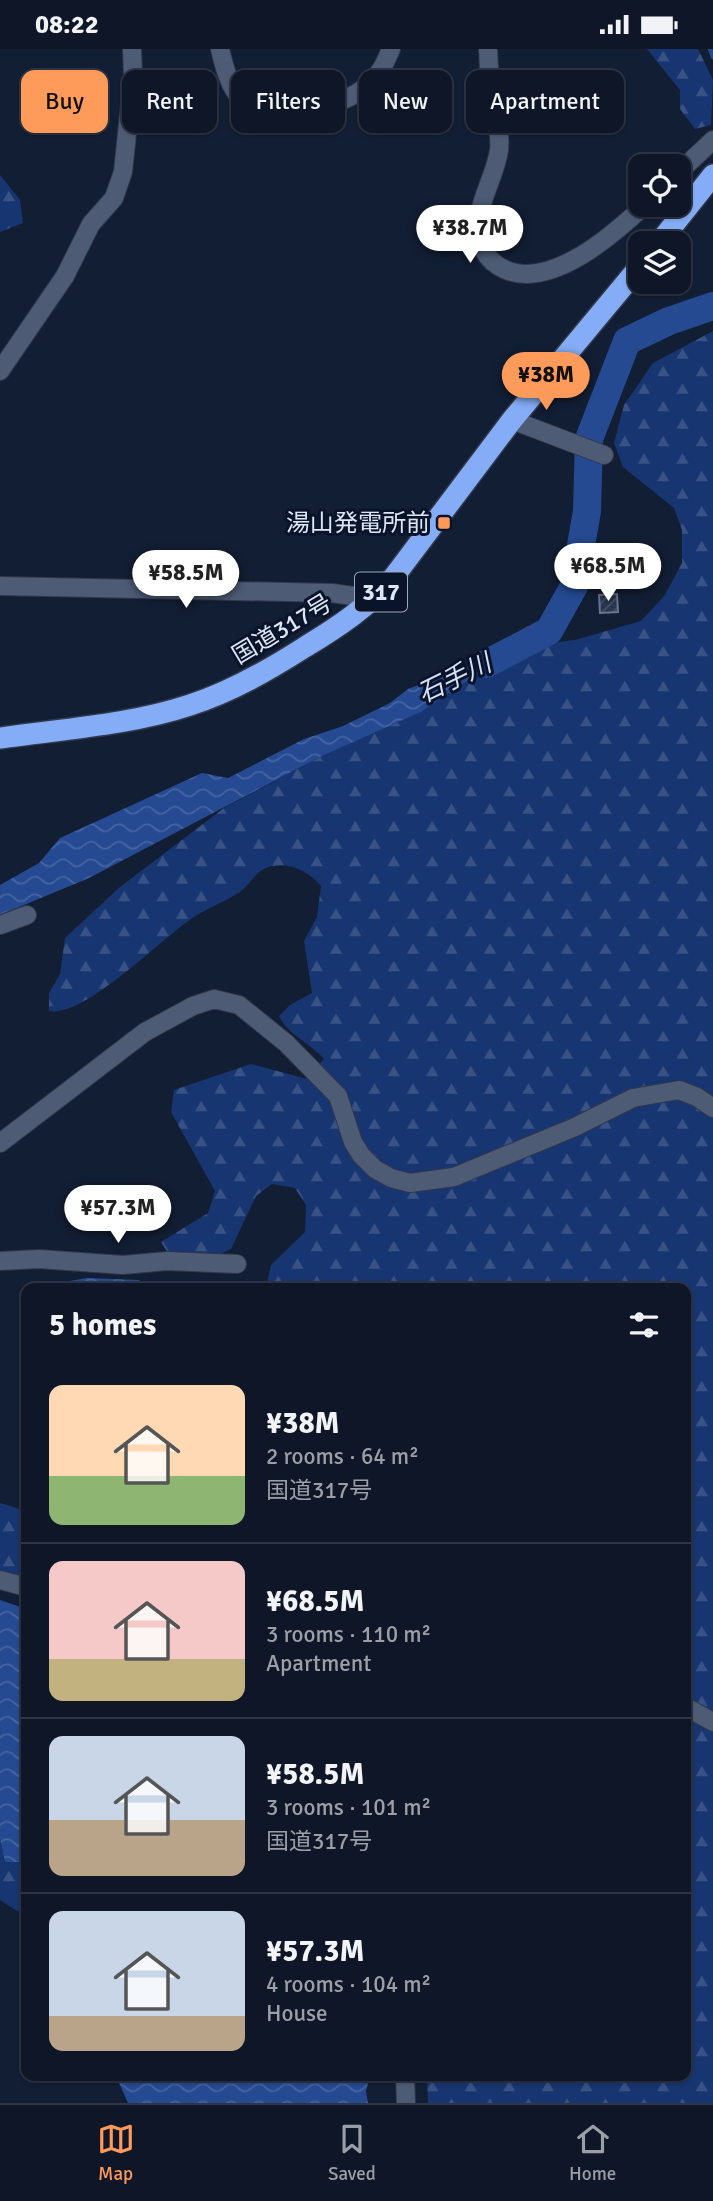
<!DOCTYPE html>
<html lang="en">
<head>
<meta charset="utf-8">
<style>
  :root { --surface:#0e1627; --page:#1c2333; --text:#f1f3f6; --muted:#9b9fa7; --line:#2e3544; --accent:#ff9b5a }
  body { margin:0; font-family:Signika,"Noto Sans JP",sans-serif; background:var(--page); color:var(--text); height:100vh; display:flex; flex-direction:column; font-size:26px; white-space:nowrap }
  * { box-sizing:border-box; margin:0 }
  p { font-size:23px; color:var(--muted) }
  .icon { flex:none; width:38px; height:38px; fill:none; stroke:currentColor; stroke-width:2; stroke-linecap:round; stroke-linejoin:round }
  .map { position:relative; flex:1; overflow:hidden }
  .details { position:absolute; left:21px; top:1234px; width:670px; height:798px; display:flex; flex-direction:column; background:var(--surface); border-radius:14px; box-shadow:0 2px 5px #0004,0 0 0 2px var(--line) }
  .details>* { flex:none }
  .hud { position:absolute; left:21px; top:21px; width:672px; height:63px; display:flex; gap:14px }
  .fabs { position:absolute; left:628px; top:105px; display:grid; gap:14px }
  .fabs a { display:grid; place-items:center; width:63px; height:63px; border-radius:14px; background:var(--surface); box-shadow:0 2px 5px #0004,0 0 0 2px var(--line); font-size:35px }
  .price { position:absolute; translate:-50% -60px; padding:0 16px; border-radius:24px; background:#fff; color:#222; font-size:23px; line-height:46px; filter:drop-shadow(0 2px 4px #0008) }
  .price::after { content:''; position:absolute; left:50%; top:42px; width:21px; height:16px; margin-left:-10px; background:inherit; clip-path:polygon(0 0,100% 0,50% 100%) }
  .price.selected { background:var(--accent); color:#111 }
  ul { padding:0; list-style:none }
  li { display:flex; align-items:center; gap:21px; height:175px; padding:0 28px }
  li+li { border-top:2px solid var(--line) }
  li span { display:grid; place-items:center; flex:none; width:196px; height:140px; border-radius:14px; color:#555 }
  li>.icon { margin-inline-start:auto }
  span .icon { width:84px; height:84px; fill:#fffc; stroke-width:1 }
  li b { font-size:30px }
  h2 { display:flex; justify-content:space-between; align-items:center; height:84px; padding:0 28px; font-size:30px }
  .chip { padding:0 24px; border-radius:14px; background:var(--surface); box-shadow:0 2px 5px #0004,0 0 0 2px var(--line); font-size:24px; line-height:63px }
  .chip.selected { background:var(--accent); color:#111 }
  .status { display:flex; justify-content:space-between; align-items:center; height:49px; padding:0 35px; background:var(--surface); direction:ltr }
  .status svg { height:19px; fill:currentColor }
  .dock { display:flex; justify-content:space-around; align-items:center; height:98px; border-top:2px solid var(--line); background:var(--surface); font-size:19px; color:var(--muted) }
  .dock a { display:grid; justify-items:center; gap:4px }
  .dock .selected { color:var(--accent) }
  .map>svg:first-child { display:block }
  .forest { fill:url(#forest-firs) }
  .water { fill:url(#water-waves) }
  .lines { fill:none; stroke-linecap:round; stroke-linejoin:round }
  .stream { stroke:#254a92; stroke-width:4.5 }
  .river { stroke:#254a92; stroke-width:28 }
  .building { fill:url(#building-hatch); stroke:#677691; stroke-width:2 }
  .minor-casing { stroke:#32384b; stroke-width:20 }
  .highway-casing { stroke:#32384b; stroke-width:24 }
  .minor { stroke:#4d5b75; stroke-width:18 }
  .highway { stroke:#85adf7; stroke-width:21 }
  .poi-dot { fill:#ff9b5a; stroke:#09142a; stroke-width:2.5 }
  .labels { text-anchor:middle; stroke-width:6; stroke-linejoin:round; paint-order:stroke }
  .shield { fill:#09142a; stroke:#9ea7b9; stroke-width:2 }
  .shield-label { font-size:23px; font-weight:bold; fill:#dee6f6 }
  .poi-label { font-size:24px; fill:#dee6f6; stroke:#09142a; text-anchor:end }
  .street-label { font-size:24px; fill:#dee6f6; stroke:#09142a }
  .water-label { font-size:26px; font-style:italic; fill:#d5e1f6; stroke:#09142a }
</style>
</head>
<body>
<div class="status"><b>08:22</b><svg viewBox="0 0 49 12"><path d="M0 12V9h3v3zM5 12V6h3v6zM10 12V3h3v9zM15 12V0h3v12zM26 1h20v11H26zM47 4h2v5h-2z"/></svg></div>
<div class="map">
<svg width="713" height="2054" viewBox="0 0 713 2054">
  <defs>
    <pattern id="forest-firs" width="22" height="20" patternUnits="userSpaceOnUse" patternTransform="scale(1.75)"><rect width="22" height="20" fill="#173570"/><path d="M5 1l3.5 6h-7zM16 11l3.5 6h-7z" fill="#385285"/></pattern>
    <pattern id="water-waves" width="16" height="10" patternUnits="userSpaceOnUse" patternTransform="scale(1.75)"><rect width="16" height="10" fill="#254a92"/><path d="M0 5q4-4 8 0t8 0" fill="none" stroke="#4464a2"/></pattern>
    <pattern id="building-hatch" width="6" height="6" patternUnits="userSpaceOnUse" patternTransform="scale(1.75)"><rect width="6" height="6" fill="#2a374f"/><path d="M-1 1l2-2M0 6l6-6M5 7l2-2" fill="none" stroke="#485469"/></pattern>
  </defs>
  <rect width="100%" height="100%" fill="#121e34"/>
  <g class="forest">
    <path d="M647 0H698L713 31 711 76 695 80 680 60V41Z"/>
    <path d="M0 126 20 151 23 174 0 183Z"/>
    <path d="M713 282V2054H428L427 2027 686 2026V1239H266L271 1216 305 1183 306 1156 295 1139 272 1135 256 1147 231 1200 218 1206 168 1204 161 1193 208 1164 215 1142 171 1063 174 1041 251 1015 307 1030 324 1010C310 994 287 985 279 967L290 956 312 944 304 892 317 868 321 837C308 821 284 810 264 820 255 824 249 836 241 842 227 852 209 858 194 868 161 889 85 969 49 962V944L60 925 65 889 120 838 224 759 322 707 421 663 518 598 575 591 641 572 665 546 682 514V481L674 459 623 418 614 394 624 356 653 314Z"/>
    <path d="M0 1454 26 1462V1530L0 1522Z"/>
    <path d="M0 1790 5 1813H21L26 1818V1860L17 1862 0 1851Z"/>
  </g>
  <g class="water">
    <path d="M518 598 421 663 322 707 89 829 0 866V836L39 814 60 789 202 724 228 729 304 690 343 677 390 654 408 640Z"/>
    <path d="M87 1229 139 1231 146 1239H29Z"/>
    <path d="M0 1551 26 1560V1818L21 1813H5L0 1790Z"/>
    <path d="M116 2027H370L366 2042 368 2054H128Z"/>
  </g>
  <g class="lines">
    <path class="stream" d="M710 0 713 8"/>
    <path class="river" d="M486 615 549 582 574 537 587 462 589 390 627 292 669 272 713 257"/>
  </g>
  <path class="building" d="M617 545 618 563 600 564 599 546Z"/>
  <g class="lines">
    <defs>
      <g id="minor">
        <path d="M220 0C224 17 229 37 241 50 268 79 342 59 368 36 380 26 385 14 391 0"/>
        <path d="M488 0C489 16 489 33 492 48 495 66 501 83 499 101 495 131 473 157 480 190 483 205 492 215 506 221 552 240 614 185 645 156"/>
        <path d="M679 123 713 91"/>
        <path d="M0 322 65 227 91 175 114 149 123 123 133 27 132 0"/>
        <path d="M512 371 604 406"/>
        <path d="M0 537 332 544 374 550"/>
        <path d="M0 876 27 866"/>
        <path d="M0 1094 145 983 193 957 214 950 239 956 286 994 338 1047 353 1093 361 1106 375 1120 391 1129 410 1134 454 1128 575 1078 633 1049 679 1041 697 1048 713 1059"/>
        <path d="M0 1212 39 1210 123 1216 167 1212 237 1215"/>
        <path d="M0 1531 26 1538"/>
        <path d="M686 1658 713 1673"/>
        <path d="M405 2026 406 2054"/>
      </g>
      <g id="highway">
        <path d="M659 194 713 126"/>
        <path d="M0 689C63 680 130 676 190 656 231 643 269 621 305 598 338 578 367 559 393 529L512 371 640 217"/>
      </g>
    </defs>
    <use href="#minor" class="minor-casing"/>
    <use href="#highway" class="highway-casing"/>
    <use href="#minor" class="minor"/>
    <use href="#highway" class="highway"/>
  </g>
  <rect class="poi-dot" x="437" y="467" width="14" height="14" rx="3.5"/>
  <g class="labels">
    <rect class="shield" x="355" y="523.5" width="52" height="39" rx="5"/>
    <g class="shield-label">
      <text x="381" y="551">317</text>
    </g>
    <g class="poi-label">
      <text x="430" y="482">湯山発電所前</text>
    </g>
    <g class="street-label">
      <text transform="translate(282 580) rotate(-31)" y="8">国道317号</text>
    </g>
    <g class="water-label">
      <text transform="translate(454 629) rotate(-26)" y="9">石手川</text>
    </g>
  </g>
</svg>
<div class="fabs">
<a><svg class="icon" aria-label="locate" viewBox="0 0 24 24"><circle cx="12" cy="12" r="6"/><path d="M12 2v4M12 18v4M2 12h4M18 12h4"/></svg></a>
<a><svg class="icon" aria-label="layers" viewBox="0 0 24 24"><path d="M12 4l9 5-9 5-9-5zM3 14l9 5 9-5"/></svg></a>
</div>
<b class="price" style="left:470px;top:216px">¥38.7M</b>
<b class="price selected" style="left:546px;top:363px">¥38M</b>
<b class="price" style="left:608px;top:554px">¥68.5M</b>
<b class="price" style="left:186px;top:561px">¥58.5M</b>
<b class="price" style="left:118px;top:1196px">¥57.3M</b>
<div class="hud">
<a class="chip selected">Buy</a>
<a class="chip">Rent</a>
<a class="chip">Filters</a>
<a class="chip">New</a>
<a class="chip">Apartment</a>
</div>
<section class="details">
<h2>5 homes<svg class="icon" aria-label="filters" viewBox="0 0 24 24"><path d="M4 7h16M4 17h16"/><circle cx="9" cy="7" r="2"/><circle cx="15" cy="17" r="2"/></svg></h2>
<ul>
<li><span style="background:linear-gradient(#ffd9b3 65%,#8fb573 0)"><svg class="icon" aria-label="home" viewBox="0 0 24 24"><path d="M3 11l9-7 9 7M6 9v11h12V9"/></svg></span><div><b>¥38M</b><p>2 rooms · 64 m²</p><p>国道317号</p></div></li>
<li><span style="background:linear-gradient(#f6c9c9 70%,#c2b280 0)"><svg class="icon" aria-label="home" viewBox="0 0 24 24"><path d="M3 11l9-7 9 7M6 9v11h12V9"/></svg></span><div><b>¥68.5M</b><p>3 rooms · 110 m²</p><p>Apartment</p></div></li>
<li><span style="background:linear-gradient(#c9d6e8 60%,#b9a48a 0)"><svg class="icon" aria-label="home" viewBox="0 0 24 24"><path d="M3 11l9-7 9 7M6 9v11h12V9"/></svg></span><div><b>¥58.5M</b><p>3 rooms · 101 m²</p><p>国道317号</p></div></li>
<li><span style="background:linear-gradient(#c9d6e8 75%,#b9a48a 0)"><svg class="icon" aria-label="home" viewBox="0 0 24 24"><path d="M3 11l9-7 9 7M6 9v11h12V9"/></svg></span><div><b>¥57.3M</b><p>4 rooms · 104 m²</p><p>House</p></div></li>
</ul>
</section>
</div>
<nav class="dock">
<a class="selected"><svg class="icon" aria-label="map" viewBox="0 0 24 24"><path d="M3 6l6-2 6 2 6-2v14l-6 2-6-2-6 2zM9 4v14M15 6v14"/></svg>Map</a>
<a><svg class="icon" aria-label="saved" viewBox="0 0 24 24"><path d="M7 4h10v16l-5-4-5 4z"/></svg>Saved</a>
<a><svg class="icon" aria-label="home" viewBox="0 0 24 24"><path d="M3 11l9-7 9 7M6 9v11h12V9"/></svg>Home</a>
</nav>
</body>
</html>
